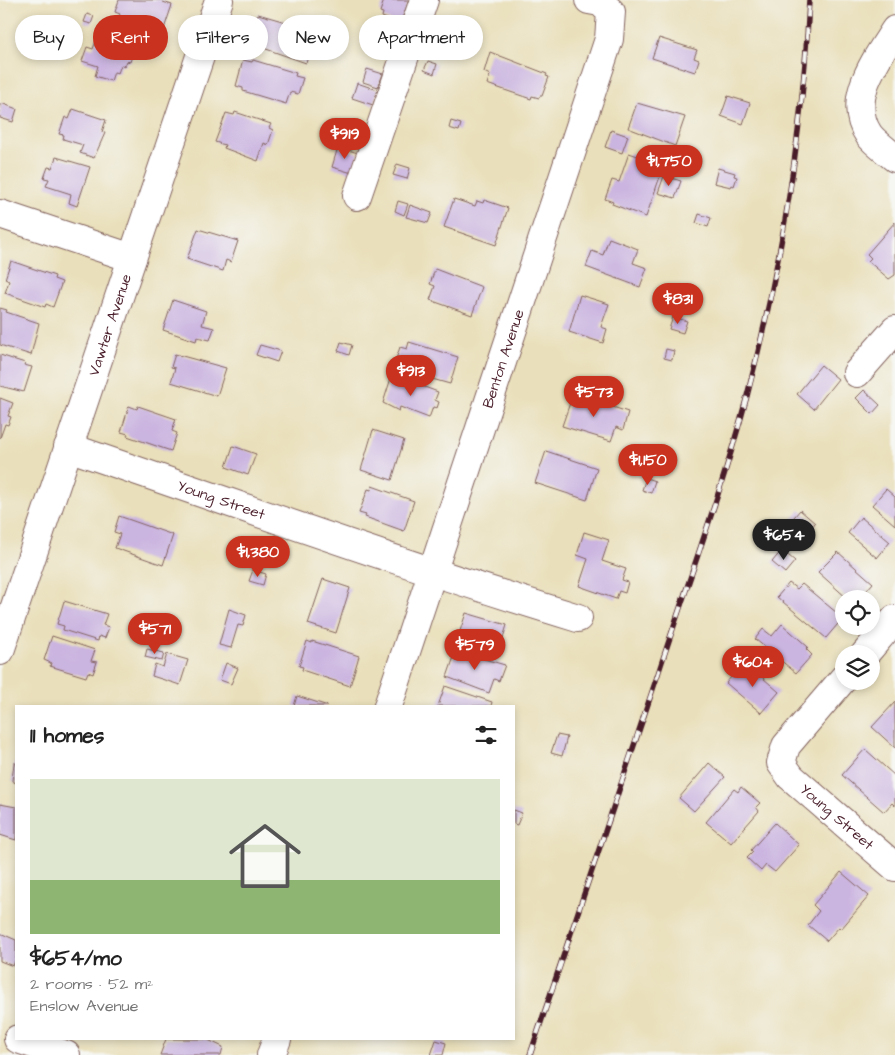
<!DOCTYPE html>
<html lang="en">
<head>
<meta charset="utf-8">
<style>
  :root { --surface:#fff; --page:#f6f6f6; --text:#222; --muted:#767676; --accent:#c8321e }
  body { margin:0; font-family:"Architects Daughter",sans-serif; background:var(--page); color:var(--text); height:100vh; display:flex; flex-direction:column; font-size:19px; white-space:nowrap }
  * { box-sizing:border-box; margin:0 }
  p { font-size:16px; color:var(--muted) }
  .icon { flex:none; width:28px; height:28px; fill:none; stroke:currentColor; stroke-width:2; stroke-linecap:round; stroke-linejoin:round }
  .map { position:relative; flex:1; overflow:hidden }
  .side { position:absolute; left:15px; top:705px; width:500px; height:335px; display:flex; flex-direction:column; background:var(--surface); border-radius:0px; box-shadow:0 2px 8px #0003 }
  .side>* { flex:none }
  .banner { position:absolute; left:15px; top:15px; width:500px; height:45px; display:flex; gap:10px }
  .tools { position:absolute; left:835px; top:590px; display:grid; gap:10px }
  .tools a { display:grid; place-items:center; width:45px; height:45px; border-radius:50%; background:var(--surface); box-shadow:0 2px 8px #0003; font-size:25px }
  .price { position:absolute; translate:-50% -42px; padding:0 11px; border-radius:18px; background:var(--accent); color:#fff; font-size:16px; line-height:32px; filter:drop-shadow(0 1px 2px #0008) }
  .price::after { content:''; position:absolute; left:50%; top:30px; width:15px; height:11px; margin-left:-8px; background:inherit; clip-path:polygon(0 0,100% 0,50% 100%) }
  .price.on { background:#222; color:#fff }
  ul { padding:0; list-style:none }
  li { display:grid; align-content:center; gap:10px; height:265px; padding:0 15px }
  li span { display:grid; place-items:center; height:155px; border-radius:0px; color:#555 }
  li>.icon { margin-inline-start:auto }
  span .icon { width:90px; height:90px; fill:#fffc; stroke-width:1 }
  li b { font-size:21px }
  h2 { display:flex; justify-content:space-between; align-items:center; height:60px; padding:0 15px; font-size:21px }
  .chip { padding:0 18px; border-radius:22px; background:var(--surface); box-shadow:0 2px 8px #0003; font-size:18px; line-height:45px }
  .chip.on { background:var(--accent); color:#fff }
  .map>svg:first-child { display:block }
  .building { fill:#cab4e0 }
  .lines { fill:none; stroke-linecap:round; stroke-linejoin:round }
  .minor-casing { stroke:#82625d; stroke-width:30 }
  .minor { stroke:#fff; stroke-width:28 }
  .rail-casing { stroke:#4a1f2b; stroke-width:5.5 }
  .rail { stroke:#f6f6f2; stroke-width:4; stroke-dasharray:11; stroke-linecap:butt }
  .labels { text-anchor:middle; stroke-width:4; stroke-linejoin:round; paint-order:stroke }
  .street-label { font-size:15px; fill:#4a1f2b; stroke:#f6f6f2 }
</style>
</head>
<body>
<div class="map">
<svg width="895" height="1055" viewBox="0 0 895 1055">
  <rect width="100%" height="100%" fill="#f6f6f2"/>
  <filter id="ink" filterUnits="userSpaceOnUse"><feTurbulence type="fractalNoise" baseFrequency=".02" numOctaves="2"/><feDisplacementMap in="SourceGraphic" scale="10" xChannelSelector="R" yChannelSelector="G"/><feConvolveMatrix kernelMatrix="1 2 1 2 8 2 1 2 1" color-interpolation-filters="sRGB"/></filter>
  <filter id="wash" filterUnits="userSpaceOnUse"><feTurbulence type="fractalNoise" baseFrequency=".0096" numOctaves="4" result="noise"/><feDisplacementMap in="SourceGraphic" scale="20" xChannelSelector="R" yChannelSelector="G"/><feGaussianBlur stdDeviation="1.12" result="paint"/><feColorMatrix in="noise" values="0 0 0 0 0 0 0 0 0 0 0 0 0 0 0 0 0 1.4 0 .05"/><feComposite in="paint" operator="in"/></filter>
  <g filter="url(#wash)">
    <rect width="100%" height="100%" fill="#e9dfba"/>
    <g id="blocks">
      <g class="building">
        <path d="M119 0H164L163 2 172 5 163 32 154 28 153 31 118 19 120 14 115 12Z"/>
        <path d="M384 0H409L400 24 382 17 383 13 380 12Z"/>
        <path d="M87 14 94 16 91 24 84 22Z"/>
        <path d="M258 14 317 31 306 63 249 43Z"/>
        <path d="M100 29 129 39 126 50 130 51 129 55 132 56 130 62 127 61 125 66 121 65 118 73 114 72 111 81 95 76 98 66 82 61 87 47 93 49Z"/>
        <path d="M432 29 453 37 446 56 424 48Z"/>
        <path d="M659 38 697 50 694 58 699 60 695 72 652 58Z"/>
        <path d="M490 52 547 74 546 76 549 77 542 96H540L539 98 532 96 531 99 487 84 490 75 484 72Z"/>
        <path d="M243 60 252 62 253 60 296 73 295 76 303 78 298 94 290 92 286 104 243 91V88L236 86Z"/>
        <path d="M428 61 437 64 434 74 424 70Z"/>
        <path d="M367 69 383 74 378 87 363 82Z"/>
        <path d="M357 83 378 90 373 105 352 98Z"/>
        <path d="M728 96 750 103 743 124 721 116Z"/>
        <path d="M1 103 17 109 13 122 0 118Z"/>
        <path d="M637 103 685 117 675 146 628 128Z"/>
        <path d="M73 109 106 120 102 132 105 133 94 158 80 153 83 145 63 139 64 135 59 134 65 117 69 119Z"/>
        <path d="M235 112 271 124 269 128 273 130 268 145 264 143 258 161 224 148 225 145 215 142 226 113 234 115Z"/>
        <path d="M451 121 461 124 459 131 449 128Z"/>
        <path d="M611 130 628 136 622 153 605 147Z"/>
        <path d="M338 147 358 153 352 173 332 167Z"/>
        <path d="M629 153 664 165 646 217 612 204 613 202 605 199 612 180 619 182Z"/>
        <path d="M56 157 90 167 77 206 69 203 71 194 46 186 49 179 44 178 48 167 52 168Z"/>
        <path d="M397 164 410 168 407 179 393 175Z"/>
        <path d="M718 168 735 173 734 176 737 177 734 186 732 185 731 187 714 183Z"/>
        <path d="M664 176 681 181 675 198 658 193Z"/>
        <path d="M454 199 475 206 477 201 483 203 484 200 508 208 496 245 444 227Z"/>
        <path d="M398 201 408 204 404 215 395 211Z"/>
        <path d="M410 205 432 213 428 223 406 217Z"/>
        <path d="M699 214 711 218 708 227 696 223Z"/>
        <path d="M895 222V275L889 279 868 261 871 258 867 254Z"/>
        <path d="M198 229 238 241 231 262 226 260 223 271 187 259Z"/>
        <path d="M609 238 638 249 633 263 647 268 640 287 586 267 592 251 603 255Z"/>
        <path d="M11 261 55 276 54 279 62 282 53 307 46 304 45 307 5 293 9 281 5 279Z"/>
        <path d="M435 269 482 287 472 315 430 300 435 286 430 284Z"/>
        <path d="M580 295 609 304 601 327 607 329 603 343 569 332Z"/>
        <path d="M173 300 206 311 202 325 214 328 210 340 197 337 196 341 163 330Z"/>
        <path d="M0 308 7 310 6 312 39 323 31 355 0 345Z"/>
        <path d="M673 317 687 321 683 333 669 329Z"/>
        <path d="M341 342 352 345 349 355 338 351Z"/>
        <path d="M409 342 458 357 450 384 393 368 400 347 407 349Z"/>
        <path d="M260 345 281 351 277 362 256 355Z"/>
        <path d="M666 349 674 351 672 360 664 358Z"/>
        <path d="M175 354 226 368 217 396 171 382 175 368 171 367Z"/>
        <path d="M0 355 25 363 24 365 32 367 24 392 0 386Z"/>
        <path d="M821 365 838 379 814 409 797 394Z"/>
        <path d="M392 375 438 392 435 400 439 402 437 408 433 407 429 418 400 407 399 411 383 403Z"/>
        <path d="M864 390 880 405 872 414 856 398Z"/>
        <path d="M573 394 628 412 623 430 616 427 611 441 562 426Z"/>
        <path d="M0 398 13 403 8 416 11 417 8 425 5 424 0 438Z"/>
        <path d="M129 406 137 409 138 406 176 419 172 431 177 433 171 451 127 436 128 434 121 432Z"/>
        <path d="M373 430 404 440 392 480 361 470Z"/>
        <path d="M233 446 256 454 248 475 226 467Z"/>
        <path d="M546 451 597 468 587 500 535 483Z"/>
        <path d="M646 478 655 481 651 493 642 490Z"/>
        <path d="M372 486 414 501 404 531 365 517 366 515 359 513 368 489 371 490Z"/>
        <path d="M886 489 895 497V525L872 505Z"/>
        <path d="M800 510 815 523 805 536 789 523Z"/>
        <path d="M119 516 173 535 163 565 115 548 120 534 114 532Z"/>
        <path d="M861 517 890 542 877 558 848 533Z"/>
        <path d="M584 532 609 540 602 561 626 569 622 580 628 582 625 593 619 591 616 599 579 586 588 559 577 555Z"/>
        <path d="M782 550 795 561 785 573 772 562Z"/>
        <path d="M838 552 873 583 859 599H848L818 572Z"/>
        <path d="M253 570 266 574 263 585 249 581Z"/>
        <path d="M323 579 350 588 336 633 308 624Z"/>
        <path d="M789 583 797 589 802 584 843 618 826 638 777 597Z"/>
        <path d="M64 601 107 614 103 625 109 627 105 638 99 636 98 641 63 630 64 626 57 624Z"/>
        <path d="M229 609 246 615 243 626 238 625 231 648 219 645Z"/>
        <path d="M466 613 507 625 499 651 458 637Z"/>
        <path d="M782 624 808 647 806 649 812 655 796 673 755 639 763 629 772 636Z"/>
        <path d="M52 636 95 650 91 661 97 662 93 674 88 672 86 677 50 666 51 663 44 660Z"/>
        <path d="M307 641 312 643V641L359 656 350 686 302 670 303 667 299 666Z"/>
        <path d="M147 649 164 653 162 661 145 657Z"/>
        <path d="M456 651 505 665 499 681 494 679 489 693 447 677Z"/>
        <path d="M167 654 188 660 180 685 152 676 155 664 163 667Z"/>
        <path d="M226 663 238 668 231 684 220 680Z"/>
        <path d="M747 664 779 692 761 713 726 683 738 669 740 672Z"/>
        <path d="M445 686 492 702 491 706H438Z"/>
        <path d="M297 696 328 706H294Z"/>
        <path d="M895 702V748L872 727Z"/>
        <path d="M557 735 567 737 562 756 551 753Z"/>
        <path d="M865 749 895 776V806L892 803 884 812 842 775Z"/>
        <path d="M14 763H16V783L12 781Z"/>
        <path d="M709 763 725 777 694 811 679 798Z"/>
        <path d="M741 787 760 803 756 807 759 811 731 843 706 822 734 789 738 792Z"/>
        <path d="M0 804 16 807V840L0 835Z"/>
        <path d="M514 810 522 813 517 825 514 824Z"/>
        <path d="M775 823 799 845 775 872 766 865 761 871 747 858 753 852 751 850Z"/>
        <path d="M841 872 869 896 841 929 839 927 827 941 808 925 819 911 813 905Z"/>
        <path d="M0 933 16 940V958L13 966 0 961Z"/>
        <path d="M166 1039H206L223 1047 221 1055H160Z"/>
        <path d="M436 1040 446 1043 443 1055H431Z"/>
      </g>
    </g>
  </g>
  <g filter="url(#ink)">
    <use href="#blocks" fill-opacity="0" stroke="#82625d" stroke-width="1"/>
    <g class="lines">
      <defs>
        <g id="minor">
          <path d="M895 30C876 60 845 100 869 135 875 143 887 151 895 158"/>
          <path d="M357 196 424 0"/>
          <path d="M0 214 132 258"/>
          <path d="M857 373 895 330"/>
          <path id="s1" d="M68 447C238 505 407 566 578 618"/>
          <path id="s2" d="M0 651 219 0"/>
          <path d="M865 654 895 619"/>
          <path id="s3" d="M844 678 786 746 781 763 791 777 895 867"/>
          <path id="s4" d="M388 706 609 39 611 12 600 2 589 0"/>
          <path d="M18 1039 66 1055"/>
          <path d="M271 1055 277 1039"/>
        </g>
      </defs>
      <use href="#minor" class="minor-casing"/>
      <use href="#minor" class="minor"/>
      <defs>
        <path id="rail" d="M530 1055C573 928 615 801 658 674 688 582 722 490 747 396 781 266 803 134 809 0"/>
      </defs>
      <use href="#rail" class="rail-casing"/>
      <use href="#rail" class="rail"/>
    </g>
  </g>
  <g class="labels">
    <g class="street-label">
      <text dy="5" stroke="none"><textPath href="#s2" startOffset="344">Vawter Avenue</textPath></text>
      <text dy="5" stroke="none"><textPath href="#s4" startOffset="366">Benton Avenue</textPath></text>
      <text dy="5" stroke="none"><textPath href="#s1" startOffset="162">Young Street</textPath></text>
      <text dy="5" stroke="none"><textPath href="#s3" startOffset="185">Young Street</textPath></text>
    </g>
  </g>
</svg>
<div class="tools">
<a><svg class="icon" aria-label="locate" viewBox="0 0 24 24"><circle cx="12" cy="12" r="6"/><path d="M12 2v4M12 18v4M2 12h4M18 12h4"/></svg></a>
<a><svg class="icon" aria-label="layers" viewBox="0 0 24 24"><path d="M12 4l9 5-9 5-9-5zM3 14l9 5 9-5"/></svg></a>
</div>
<b class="price" style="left:345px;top:160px">$919</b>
<b class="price" style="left:669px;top:187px">$1,750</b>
<b class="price" style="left:678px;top:325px">$831</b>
<b class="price" style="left:411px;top:397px">$913</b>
<b class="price" style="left:594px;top:418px">$573</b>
<b class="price" style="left:648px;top:486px">$1,150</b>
<b class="price on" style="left:784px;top:561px">$654</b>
<b class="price" style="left:258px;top:578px">$1,380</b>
<b class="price" style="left:155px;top:655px">$571</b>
<b class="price" style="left:475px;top:671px">$579</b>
<b class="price" style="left:753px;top:688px">$604</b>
<div class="banner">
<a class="chip">Buy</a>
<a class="chip on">Rent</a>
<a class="chip">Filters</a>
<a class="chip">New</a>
<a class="chip">Apartment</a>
</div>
<section class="side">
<h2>11 homes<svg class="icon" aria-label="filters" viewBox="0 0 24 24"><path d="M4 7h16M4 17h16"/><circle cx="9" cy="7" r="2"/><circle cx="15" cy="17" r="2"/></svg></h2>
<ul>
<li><span style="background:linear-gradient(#dfe7d0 65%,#8fb573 0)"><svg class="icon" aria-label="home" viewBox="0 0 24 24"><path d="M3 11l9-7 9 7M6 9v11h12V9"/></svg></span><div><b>$654/mo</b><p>2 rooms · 52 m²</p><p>Enslow Avenue</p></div></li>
</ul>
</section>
</div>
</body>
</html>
